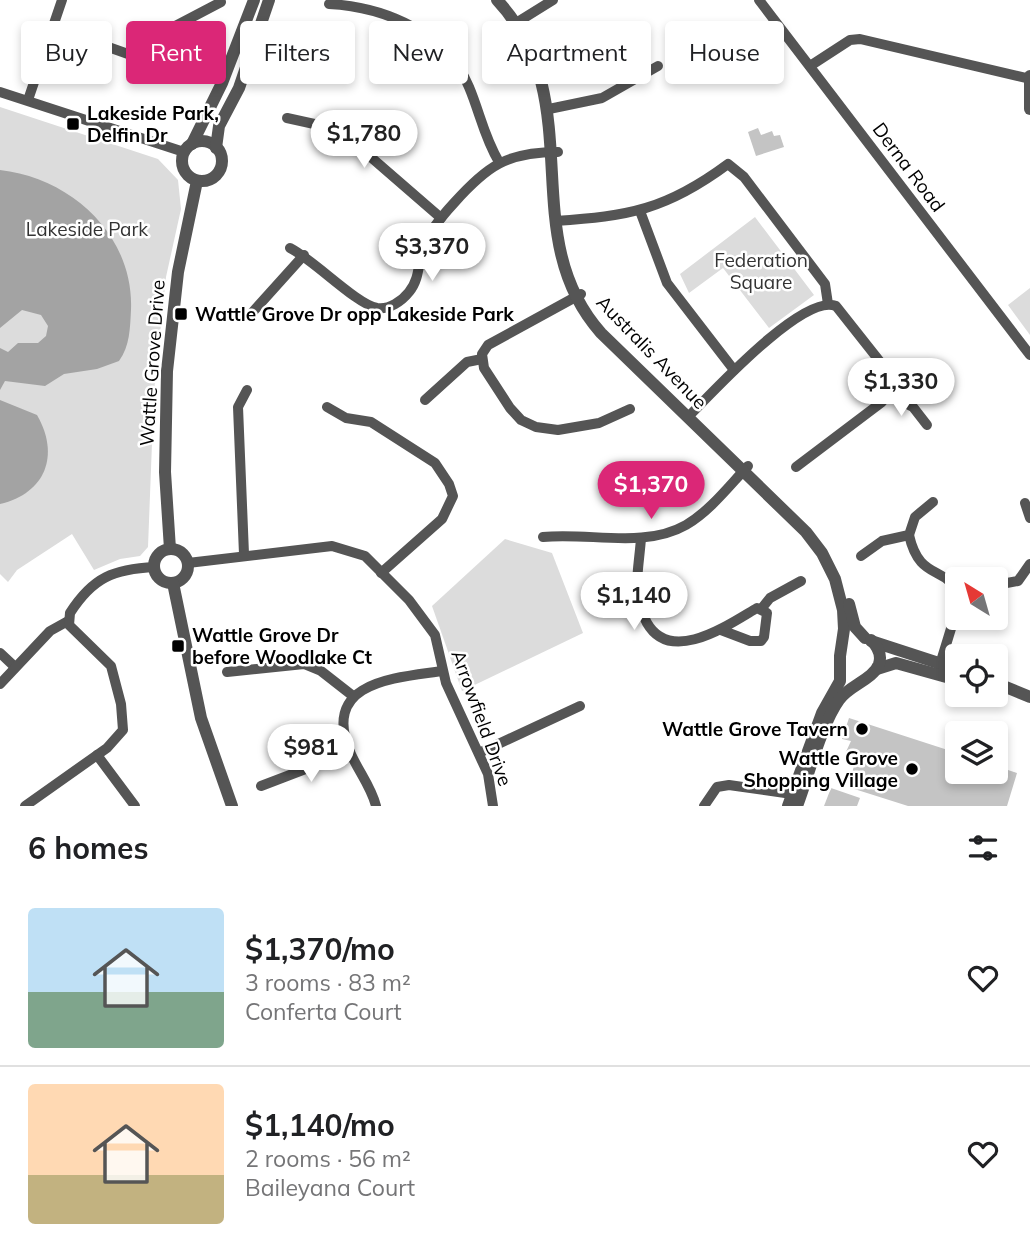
<!DOCTYPE html>
<html lang="en">
<head>
<meta charset="utf-8">
<style>
  :root { --surface:#fff; --page:#f6f6f6; --text:#202124; --muted:#757577; --line:#e0e0e0; --accent:#db2777 }
  body { margin:0; font-family:Mulish,sans-serif; background:var(--page); color:var(--text); height:100vh; display:flex; flex-direction:column; font-size:26px; white-space:nowrap }
  * { box-sizing:border-box; margin:0 }
  p { font-size:23px; color:var(--muted) }
  .icon { flex:none; width:38px; height:38px; fill:none; stroke:currentColor; stroke-width:2; stroke-linecap:round; stroke-linejoin:round }
  .map { position:relative; height:806px; overflow:hidden }
  .sheet { display:flex; flex-direction:column; background:var(--surface); flex:1 }
  .sheet>* { flex:none }
  .top-card { position:absolute; left:21px; top:21px; width:989px; height:63px; display:flex; gap:14px }
  .needle { width:46px; rotate:323deg }
  .buttons { position:absolute; left:945px; top:567px; display:grid; gap:14px }
  .buttons a { display:grid; place-items:center; width:63px; height:63px; border-radius:7px; background:var(--surface); box-shadow:0 4px 10px #0003; font-size:35px }
  .price { position:absolute; translate:-50% -60px; padding:0 16px; border-radius:24px; background:#fff; color:#222; font-size:23px; line-height:46px; filter:drop-shadow(0 2px 4px #0008) }
  .price::after { content:''; position:absolute; left:50%; top:42px; width:21px; height:16px; margin-left:-10px; background:inherit; clip-path:polygon(0 0,100% 0,50% 100%) }
  .price.current { background:var(--accent); color:#fff }
  ul { padding:0; list-style:none }
  li { display:flex; align-items:center; gap:21px; height:175px; padding:0 28px }
  li+li { border-top:2px solid var(--line) }
  li span { display:grid; place-items:center; flex:none; width:196px; height:140px; border-radius:7px; color:#555 }
  li>.icon { margin-inline-start:auto }
  span .icon { width:84px; height:84px; fill:#fffc; stroke-width:1 }
  li b { font-size:30px }
  h2 { display:flex; justify-content:space-between; align-items:center; height:84px; padding:0 28px; font-size:30px }
  .chip { padding:0 24px; border-radius:7px; background:var(--surface); box-shadow:0 4px 10px #0003; font-size:24px; line-height:63px }
  .chip.current { background:var(--accent); color:#fff }
  .map>svg:first-child { display:block }
  .green { fill:#dcdcdc }
  .water { fill:#a3a3a3 }
  .building { fill:#c4c4c4 }
  .lines { fill:none; stroke-linecap:round; stroke-linejoin:round }
  .minor { stroke:#555; stroke-width:10 }
  .tertiary { stroke:#555; stroke-width:12 }
  .poi-dot { fill:#000; stroke:#fff; stroke-width:2.5 }
  .labels { text-anchor:middle; stroke-width:5; stroke-linejoin:round; paint-order:stroke }
  .poi-label { font-size:19px; font-weight:bold; fill:#000; stroke:#fff; text-anchor:start }
  .street-label { font-size:19px; fill:#000; stroke:#fff }
  .park-label { font-size:19px; fill:#333; stroke:#fff }
</style>
</head>
<body>
<div class="map">
<svg width="1030" height="806" viewBox="0 0 1030 806">
  <rect width="100%" height="100%" fill="#fff"/>
  <g class="green">
    <path d="M0 107 158 159 178 180 181 209 166 277 154 391 148 547 140 556 120 559 94 570 72 534 17 570 8 582 0 574Z"/>
    <path d="M755 217 814 295 769 328 723 268 689 293 680 274Z"/>
    <path d="M1030 288V335L1008 305Z"/>
    <path d="M505 539 552 553 583 633 462 691 432 606Z"/>
  </g>
  <g class="water">
    <path d="M0 170C71 178 134 235 131 310 130 328 130 346 119 361L97 369 64 374 45 386 5 381 0 390V348L8 352 18 343H38L46 336 48 326 41 315 22 310 0 328Z"/>
    <path d="M0 400 37 415C60 455 46 493 0 504Z"/>
  </g>
  <g class="building">
    <path d="M758 128 761 135 772 131 774 136 780 135 784 147 756 156 748 132Z"/>
    <path d="M849 718 957 753V772H996V766L1017 773 1007 806H908L848 787 854 766 845 754 851 741 842 739Z"/>
    <path d="M831 788 860 798 857 806H824Z"/>
  </g>
  <g class="lines">
    <g class="minor">
      <path d="M759 0 1030 355"/>
      <path d="M329 4C385 7 447 33 469 87 480 113 484 137 499 162"/>
      <path d="M516 23 553 0"/>
      <path d="M52 27 128 54H145L162 33 221 2"/>
      <path d="M810 66 850 40 860 39 1030 79"/>
      <path d="M0 92 184 152"/>
      <path d="M28 100 62 0"/>
      <path d="M549 109 602 98 658 66"/>
      <path d="M287 118 328 127 343 133 441 218"/>
      <path d="M640 211 667 283 734 370"/>
      <path d="M555 221C629 216 666 210 728 164L744 177 825 284 828 304"/>
      <path d="M290 248C314 260 356 304 377 308 389 310 402 301 409 292 420 279 418 262 423 247 430 230 442 216 454 203 487 166 507 152 558 152"/>
      <path d="M581 294 488 345 482 354 484 368 510 408 521 420 536 427 558 430 599 423 630 409"/>
      <path d="M250 315 304 255"/>
      <path d="M889 394 913 407 927 425"/>
      <path d="M425 400 467 362 482 359"/>
      <path d="M327 407 346 418 371 422 435 463 449 484 453 496 442 519 381 573"/>
      <path d="M688 417C712 393 803 293 836 306L889 373 891 389 882 402 796 467"/>
      <path d="M1025 503 1030 518"/>
      <path d="M909 535C919 579 942 566 957 590"/>
      <path d="M543 537C589 532 644 549 686 525 710 511 729 486 748 466"/>
      <path d="M641 538C640 554 637 570 637 587 637 599 641 612 647 623 671 665 728 625 757 608L767 613 764 637 761 641H750L721 630"/>
      <path d="M244 554 238 407 247 390"/>
      <path d="M861 556 882 541 909 535 915 517 933 502"/>
      <path d="M188 563 332 546 365 556 409 600 435 635 446 683 488 774 493 806"/>
      <path d="M996 585 1018 581 1030 564"/>
      <path d="M762 608 770 598 801 581"/>
      <path d="M0 653 15 667"/>
      <path d="M938 671 957 609"/>
      <path d="M227 672 304 664 321 671 353 696"/>
      <path d="M0 684 50 631 68 621"/>
      <path d="M479 753 580 706"/>
      <path d="M97 755 135 806"/>
      <path d="M261 786 350 752"/>
      <path d="M25 806 107 748 123 730 121 704 111 666 69 625 70 613C93 577 114 569 155 567"/>
      <path d="M376 806C371 786 358 771 350 752 321 681 395 678 442 671"/>
      <path d="M704 806 717 787 729 785 799 795"/>
    </g>
    <g class="tertiary">
      <path d="M497 0C592 102 513 234 601 333L806 532 822 553 835 579 843 610 844 629 840 656V681L822 713 788 806"/>
      <path d="M1030 76V109"/>
      <circle cx="202" cy="161" r="20"/>
      <path d="M192 144 222 83 254 0"/>
      <path d="M216 148 219 126 239 88 269 0"/>
      <path d="M170 549 165 472 167 371 178 272 197 181"/>
      <circle cx="171" cy="566" r="17"/>
      <path d="M173 583 201 718 232 806"/>
      <path d="M849 604 855 627 865 638"/>
      <path d="M871 641 957 669"/>
      <path d="M877 669 896 663 957 680"/>
      <path d="M996 683 1030 697"/>
      <path d="M797 806C808 777 822 723 839 700 849 685 873 680 879 664 882 655 878 647 871 640"/>
    </g>
  </g>
  <g class="poi-dot">
    <rect x="66" y="117" width="14" height="14" rx="3.5"/>
    <rect x="174" y="307" width="14" height="14" rx="3.5"/>
    <rect x="171" y="639" width="14" height="14" rx="3.5"/>
    <circle cx="862" cy="729" r="7"/>
    <circle cx="912" cy="769" r="7"/>
  </g>
  <g class="labels">
    <g class="poi-label">
      <text x="87" y="120">Lakeside Park,<tspan x="87" dy="22">Delfin Dr</tspan></text>
      <text x="195" y="321">Wattle Grove Dr opp Lakeside Park</text>
      <text x="192" y="642">Wattle Grove Dr<tspan x="192" dy="22">before Woodlake Ct</tspan></text>
      <text x="848" y="736" text-anchor="end">Wattle Grove Tavern</text>
      <text x="898" y="765" text-anchor="end">Wattle Grove<tspan x="898" dy="22">Shopping Village</tspan></text>
    </g>
    <g class="street-label">
      <text transform="translate(909 167) rotate(53)" y="7">Derna Road</text>
      <text transform="translate(652 352) rotate(46)" y="7">Australis Avenue</text>
      <text transform="translate(152 363) rotate(-86)" y="7">Wattle Grove Drive</text>
      <text transform="translate(482 718) rotate(70)" y="7">Arrowfield Drive</text>
    </g>
    <g class="park-label">
      <text x="87" y="236">Lakeside Park</text>
      <text x="761" y="267">Federation<tspan x="761" dy="22">Square</tspan></text>
    </g>
  </g>
</svg>
<div class="buttons">
<a><svg class="needle" viewBox="-14 -14 28 28"><path d="M0-13l5 13h-10z" fill="#e53935"/><path d="M0 13l5-13h-10z" fill="#757577"/></svg></a>
<a><svg class="icon" aria-label="locate" viewBox="0 0 24 24"><circle cx="12" cy="12" r="6"/><path d="M12 2v4M12 18v4M2 12h4M18 12h4"/></svg></a>
<a><svg class="icon" aria-label="layers" viewBox="0 0 24 24"><path d="M12 4l9 5-9 5-9-5zM3 14l9 5 9-5"/></svg></a>
</div>
<b class="price" style="left:364px;top:170px">$1,780</b>
<b class="price" style="left:432px;top:283px">$3,370</b>
<b class="price" style="left:901px;top:418px">$1,330</b>
<b class="price current" style="left:651px;top:521px">$1,370</b>
<b class="price" style="left:634px;top:632px">$1,140</b>
<b class="price" style="left:311px;top:784px">$981</b>
<div class="top-card">
<a class="chip">Buy</a>
<a class="chip current">Rent</a>
<a class="chip">Filters</a>
<a class="chip">New</a>
<a class="chip">Apartment</a>
<a class="chip">House</a>
</div>
</div>
<section class="sheet">
<h2>6 homes<svg class="icon" aria-label="filters" viewBox="0 0 24 24"><path d="M4 7h16M4 17h16"/><circle cx="9" cy="7" r="2"/><circle cx="15" cy="17" r="2"/></svg></h2>
<ul>
<li><span style="background:linear-gradient(#bfe0f5 60%,#7fa58c 0)"><svg class="icon" aria-label="home" viewBox="0 0 24 24"><path d="M3 11l9-7 9 7M6 9v11h12V9"/></svg></span><div><b>$1,370/mo</b><p>3 rooms · 83 m²</p><p>Conferta Court</p></div><svg class="icon" aria-label="heart" viewBox="0 0 24 24"><path d="M12 20l-8-8c-3-5 5-10 8-4 3-6 11-1 8 4z"/></svg></li>
<li><span style="background:linear-gradient(#ffd9b3 65%,#c2b280 0)"><svg class="icon" aria-label="home" viewBox="0 0 24 24"><path d="M3 11l9-7 9 7M6 9v11h12V9"/></svg></span><div><b>$1,140/mo</b><p>2 rooms · 56 m²</p><p>Baileyana Court</p></div><svg class="icon" aria-label="heart" viewBox="0 0 24 24"><path d="M12 20l-8-8c-3-5 5-10 8-4 3-6 11-1 8 4z"/></svg></li>
</ul>
</section>
</body>
</html>
